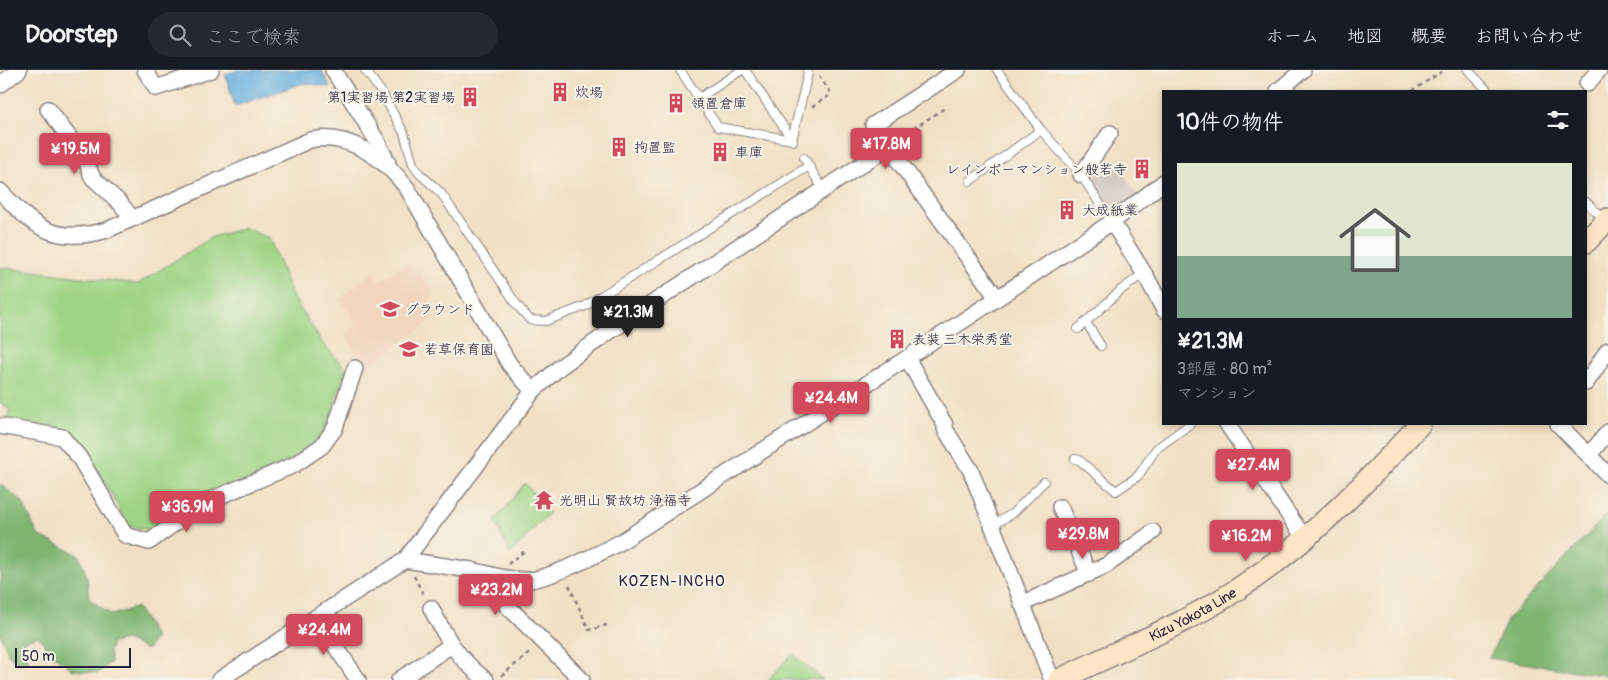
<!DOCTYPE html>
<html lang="ja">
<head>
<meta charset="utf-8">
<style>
  :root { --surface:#171b24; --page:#242831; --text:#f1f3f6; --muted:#9ea1a6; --line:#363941; --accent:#d1495b }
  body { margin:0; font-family:Pangolin,"Klee One",sans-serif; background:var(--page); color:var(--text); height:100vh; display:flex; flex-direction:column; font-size:19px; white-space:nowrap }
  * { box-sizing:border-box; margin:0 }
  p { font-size:16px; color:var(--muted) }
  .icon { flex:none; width:28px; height:28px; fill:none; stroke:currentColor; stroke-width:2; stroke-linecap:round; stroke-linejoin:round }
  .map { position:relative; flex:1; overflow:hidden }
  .panel { position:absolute; left:1162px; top:20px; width:425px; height:335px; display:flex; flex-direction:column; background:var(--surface); border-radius:0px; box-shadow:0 2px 8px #0003 }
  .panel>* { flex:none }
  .scale { position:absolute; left:15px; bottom:12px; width:116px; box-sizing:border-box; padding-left:5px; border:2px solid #22223b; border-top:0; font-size:14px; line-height:18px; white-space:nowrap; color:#22223b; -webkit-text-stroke:4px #f7f3e8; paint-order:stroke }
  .price { position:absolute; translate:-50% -42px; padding:0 11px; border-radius:5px; background:var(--accent); color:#fff; font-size:16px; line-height:32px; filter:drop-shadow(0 1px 2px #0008) }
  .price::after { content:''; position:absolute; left:50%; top:30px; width:15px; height:11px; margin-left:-8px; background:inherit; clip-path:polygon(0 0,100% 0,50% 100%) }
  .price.on { background:#222; color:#fff }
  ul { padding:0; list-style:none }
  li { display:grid; align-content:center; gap:10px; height:265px; padding:0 15px }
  li span { display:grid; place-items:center; height:155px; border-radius:0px; color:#555 }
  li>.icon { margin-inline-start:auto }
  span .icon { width:90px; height:90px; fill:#fffc; stroke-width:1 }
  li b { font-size:21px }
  h2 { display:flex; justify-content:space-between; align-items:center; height:60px; padding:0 15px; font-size:21px }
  header { display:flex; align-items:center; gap:30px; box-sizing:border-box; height:70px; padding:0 25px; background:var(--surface); border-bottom:1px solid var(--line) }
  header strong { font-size:24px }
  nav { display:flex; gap:28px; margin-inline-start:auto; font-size:18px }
  .search { width:350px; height:45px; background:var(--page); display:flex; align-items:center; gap:12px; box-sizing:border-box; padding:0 18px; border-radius:28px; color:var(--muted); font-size:19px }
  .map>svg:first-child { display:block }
  .built { fill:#f2d5be }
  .industrial { fill:#cfc1ba }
  .green { fill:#9ed485; stroke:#607b60 }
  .forest { fill:#7eb672; stroke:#506c56 }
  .water { fill:#65afdd; stroke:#44688c }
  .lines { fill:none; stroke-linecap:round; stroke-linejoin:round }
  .service-casing { stroke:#8a8180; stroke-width:10 }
  .minor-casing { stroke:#8a8180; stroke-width:18 }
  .secondary-casing { stroke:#8a8180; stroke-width:24 }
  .path { stroke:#8a8180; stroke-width:2.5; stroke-dasharray:4 4; stroke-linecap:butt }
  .service { stroke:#fff; stroke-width:8 }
  .minor { stroke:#fff; stroke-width:15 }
  .secondary { stroke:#fde5c5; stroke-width:21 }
  .labels { text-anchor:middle; stroke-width:4; stroke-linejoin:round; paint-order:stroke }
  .poi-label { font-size:14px; fill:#22223b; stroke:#f7f3e8; text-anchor:start }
  .street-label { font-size:14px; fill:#22223b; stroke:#f7f3e8 }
  .neighbourhood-label { font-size:15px; letter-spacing:1px; fill:#22223b; stroke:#f7f3e8 }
</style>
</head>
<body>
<header>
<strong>Doorstep</strong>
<div class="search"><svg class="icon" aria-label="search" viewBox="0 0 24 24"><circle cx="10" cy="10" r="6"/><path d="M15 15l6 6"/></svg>ここで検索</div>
<nav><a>ホーム</a><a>地図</a><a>概要</a><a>お問い合わせ</a></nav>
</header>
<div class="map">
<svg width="1608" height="610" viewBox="0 0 1608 610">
  <rect width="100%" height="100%" fill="#f7f3e8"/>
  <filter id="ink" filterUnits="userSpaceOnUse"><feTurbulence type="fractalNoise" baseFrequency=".02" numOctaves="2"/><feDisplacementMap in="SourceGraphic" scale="10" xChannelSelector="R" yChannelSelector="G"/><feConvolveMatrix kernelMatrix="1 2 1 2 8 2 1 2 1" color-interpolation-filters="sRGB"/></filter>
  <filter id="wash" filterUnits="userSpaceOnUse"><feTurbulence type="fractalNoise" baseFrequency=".0096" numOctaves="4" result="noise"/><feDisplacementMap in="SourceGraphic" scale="20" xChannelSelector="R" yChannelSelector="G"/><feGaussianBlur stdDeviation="1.12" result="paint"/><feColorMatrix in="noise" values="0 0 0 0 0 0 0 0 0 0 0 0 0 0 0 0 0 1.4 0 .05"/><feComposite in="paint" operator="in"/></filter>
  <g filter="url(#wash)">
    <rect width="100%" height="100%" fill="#f2e0c4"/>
    <path class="built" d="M408 192 422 205 434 221 430 231 438 246 367 298 344 265 357 254 339 229 373 203 379 212Z"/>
    <path class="industrial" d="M1096 91 1104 103 1117 95 1138 126 1112 143 1087 104Z"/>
    <g class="green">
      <path d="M245 158 269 168 293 227 321 271 346 299 328 354 317 371 292 389 153 460 128 456C115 431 83 365 56 357 50 355 42 357 36 356 26 356 16 353 6 351L10 340 0 332V197L138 214 212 167Z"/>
      <path d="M525 413 549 443 510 484 495 451Z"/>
      <path d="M792 584 823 610H768Z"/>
    </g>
    <g class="forest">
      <path d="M0 414 22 431 38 465 79 485 87 507 89 529 112 545 137 537 156 568 147 580 126 570 112 573 109 582 111 592 98 603 72 600C63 589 61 592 52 585 45 579 45 571 37 566L25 571 28 591 19 594 8 584 0 563Z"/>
      <path d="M1608 443V606L1489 588 1508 549Z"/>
    </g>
    <path class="water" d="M239 0H321L331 17 304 13 235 36 225 4Z"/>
  </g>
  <g filter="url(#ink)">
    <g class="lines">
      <defs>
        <g id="service">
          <path d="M365 0 382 23 404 63 413 94 419 103 441 123 517 235 530 250 546 251 585 236 809 96"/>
          <path d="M680 0 718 57 792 70 808 3 807 0"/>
          <path d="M745 0 793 71"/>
          <path d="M997 0 1041 60 1081 105 1112 152"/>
          <path d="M1468 0 1488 21"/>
          <path d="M699 28 742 0"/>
          <path d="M804 88 823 119"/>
          <path d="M970 111 1041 60"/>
          <path d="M1586 132 1605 150"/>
          <path d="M1086 252 1101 276"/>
          <path d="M1078 259 1121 220 1144 203"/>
          <path d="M1075 389 1079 390 1116 421 1138 406 1156 379 1190 354"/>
          <path d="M991 456 1012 444 1044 412"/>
        </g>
        <g id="minor">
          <path d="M145 0 156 18 211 0"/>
          <path d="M333 0 377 71 388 93"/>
          <path d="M958 0 873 55 997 228"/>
          <path d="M1587 14 1599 0"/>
          <path d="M0 15 19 0"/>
          <path d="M1278 21 1303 0"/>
          <path d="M48 39 86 90 92 107 120 133 132 148"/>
          <path d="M1081 105 1110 63"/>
          <path d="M0 121C35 158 54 175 107 160L310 70C349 62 385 89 407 118L510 295 533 321"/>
          <path d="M1112 152 1147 208 1164 240"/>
          <path d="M907 288 945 355V359L971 401 1052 610"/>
          <path d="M1586 313 1608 280"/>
          <path d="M1227 354 1305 469"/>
          <path d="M1558 354 1608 405"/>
          <path d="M0 356 62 367 79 387 125 465 149 472 201 434 294 395 322 376 335 358 355 298"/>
          <path d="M1589 385 1608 362"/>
          <path d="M1060 437 1089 504"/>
          <path d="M405 490 471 500 582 610"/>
          <path d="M471 500C490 504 509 511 528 510 550 509 598 484 619 473L907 288 1112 152 1164 112"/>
          <path d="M1022 534 1107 495 1153 462"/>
          <path d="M431 538C447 569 457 588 486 610"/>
          <path d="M316 547 358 610"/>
          <path d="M219 610 405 490 533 321 560 297 612 260 888 77"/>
          <path d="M399 610 450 576"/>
        </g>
        <g id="secondary">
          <path d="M1586 172 1608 149"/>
          <path id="s1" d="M1059 610C1117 581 1184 555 1238 519 1308 473 1364 415 1420 354"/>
        </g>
      </defs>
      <use href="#service" class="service-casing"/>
      <use href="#minor" class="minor-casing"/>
      <use href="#secondary" class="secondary-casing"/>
      <g class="path">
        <path d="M1412 21 1444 0"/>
        <path d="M812 37 830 25V22L819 6"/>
        <path d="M900 67 945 38"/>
        <path d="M508 494 526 480"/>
        <path d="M414 506 424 526"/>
        <path d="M569 515 589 560 607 555"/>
        <path d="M501 606 532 581"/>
      </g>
      <use href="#service" class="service"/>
      <use href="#minor" class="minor"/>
      <use href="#secondary" class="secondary"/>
    </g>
  </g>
  <defs>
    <symbol id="building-bare" viewBox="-9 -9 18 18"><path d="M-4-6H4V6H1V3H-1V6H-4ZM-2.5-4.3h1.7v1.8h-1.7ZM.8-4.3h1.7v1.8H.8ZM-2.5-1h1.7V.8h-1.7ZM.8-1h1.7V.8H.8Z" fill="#d1495b" stroke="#f7f3e8" stroke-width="2.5" paint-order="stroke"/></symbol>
    <symbol id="school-bare" viewBox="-9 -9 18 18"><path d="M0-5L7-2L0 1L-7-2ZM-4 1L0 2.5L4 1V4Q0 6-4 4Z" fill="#d1495b" stroke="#f7f3e8" stroke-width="2.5" paint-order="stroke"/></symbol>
    <symbol id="temple-bare" viewBox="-9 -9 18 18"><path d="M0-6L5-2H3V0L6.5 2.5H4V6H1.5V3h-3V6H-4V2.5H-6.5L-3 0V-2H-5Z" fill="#d1495b" stroke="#f7f3e8" stroke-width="2.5" paint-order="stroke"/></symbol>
  </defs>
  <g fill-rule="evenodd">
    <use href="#building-bare" x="546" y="8" width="28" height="28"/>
    <use href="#building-bare" x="456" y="13" width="28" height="28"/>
    <use href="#building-bare" x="662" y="19" width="28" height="28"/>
    <use href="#building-bare" x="605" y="63" width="28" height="28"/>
    <use href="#building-bare" x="706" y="68" width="28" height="28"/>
    <use href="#building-bare" x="1128" y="85" width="28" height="28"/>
    <use href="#building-bare" x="1053" y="126" width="28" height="28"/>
    <use href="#school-bare" x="376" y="225" width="28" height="28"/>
    <use href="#building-bare" x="883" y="255" width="28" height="28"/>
    <use href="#school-bare" x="395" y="265" width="28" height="28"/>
    <use href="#temple-bare" x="530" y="416" width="28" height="28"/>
  </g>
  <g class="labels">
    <g class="poi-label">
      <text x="575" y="27">炊場</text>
      <text x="455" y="32" text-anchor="end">第1実習場 第2実習場</text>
      <text x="691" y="38">領置倉庫</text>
      <text x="634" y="82">拘置監</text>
      <text x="735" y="87">車庫</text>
      <text x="1127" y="104" text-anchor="end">レインボーマンション般若寺</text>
      <text x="1082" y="145">大成紙業</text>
      <text x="405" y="244">グラウンド</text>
      <text x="912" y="274">表装 三木栄秀堂</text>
      <text x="424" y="284">若草保育園</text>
      <text x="559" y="435">光明山 賢故坊 浄福寺</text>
    </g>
    <g class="street-label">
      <text dy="5" stroke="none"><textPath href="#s1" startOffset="149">Kizu Yokota Line</textPath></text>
    </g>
    <g class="neighbourhood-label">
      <text x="672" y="516">KOZEN-INCHO</text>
    </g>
  </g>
</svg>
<div class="scale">50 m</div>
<b class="price" style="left:886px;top:100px">¥17.8M</b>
<b class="price" style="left:75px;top:105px">¥19.5M</b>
<b class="price on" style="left:628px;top:268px">¥21.3M</b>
<b class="price" style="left:831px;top:354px">¥24.4M</b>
<b class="price" style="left:1253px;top:421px">¥27.4M</b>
<b class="price" style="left:187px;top:463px">¥36.9M</b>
<b class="price" style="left:1083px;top:490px">¥29.8M</b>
<b class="price" style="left:1246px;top:492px">¥16.2M</b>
<b class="price" style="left:496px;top:546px">¥23.2M</b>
<b class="price" style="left:324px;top:586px">¥24.4M</b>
<section class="panel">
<h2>10件の物件<svg class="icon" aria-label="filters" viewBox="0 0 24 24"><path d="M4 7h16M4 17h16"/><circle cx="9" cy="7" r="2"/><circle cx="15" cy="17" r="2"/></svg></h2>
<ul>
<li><span style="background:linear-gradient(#dfe7d0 60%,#7fa58c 0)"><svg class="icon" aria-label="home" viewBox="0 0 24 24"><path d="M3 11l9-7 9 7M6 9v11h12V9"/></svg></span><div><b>¥21.3M</b><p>3部屋 · 80 m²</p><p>マンション</p></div></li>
</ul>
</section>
</div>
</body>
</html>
